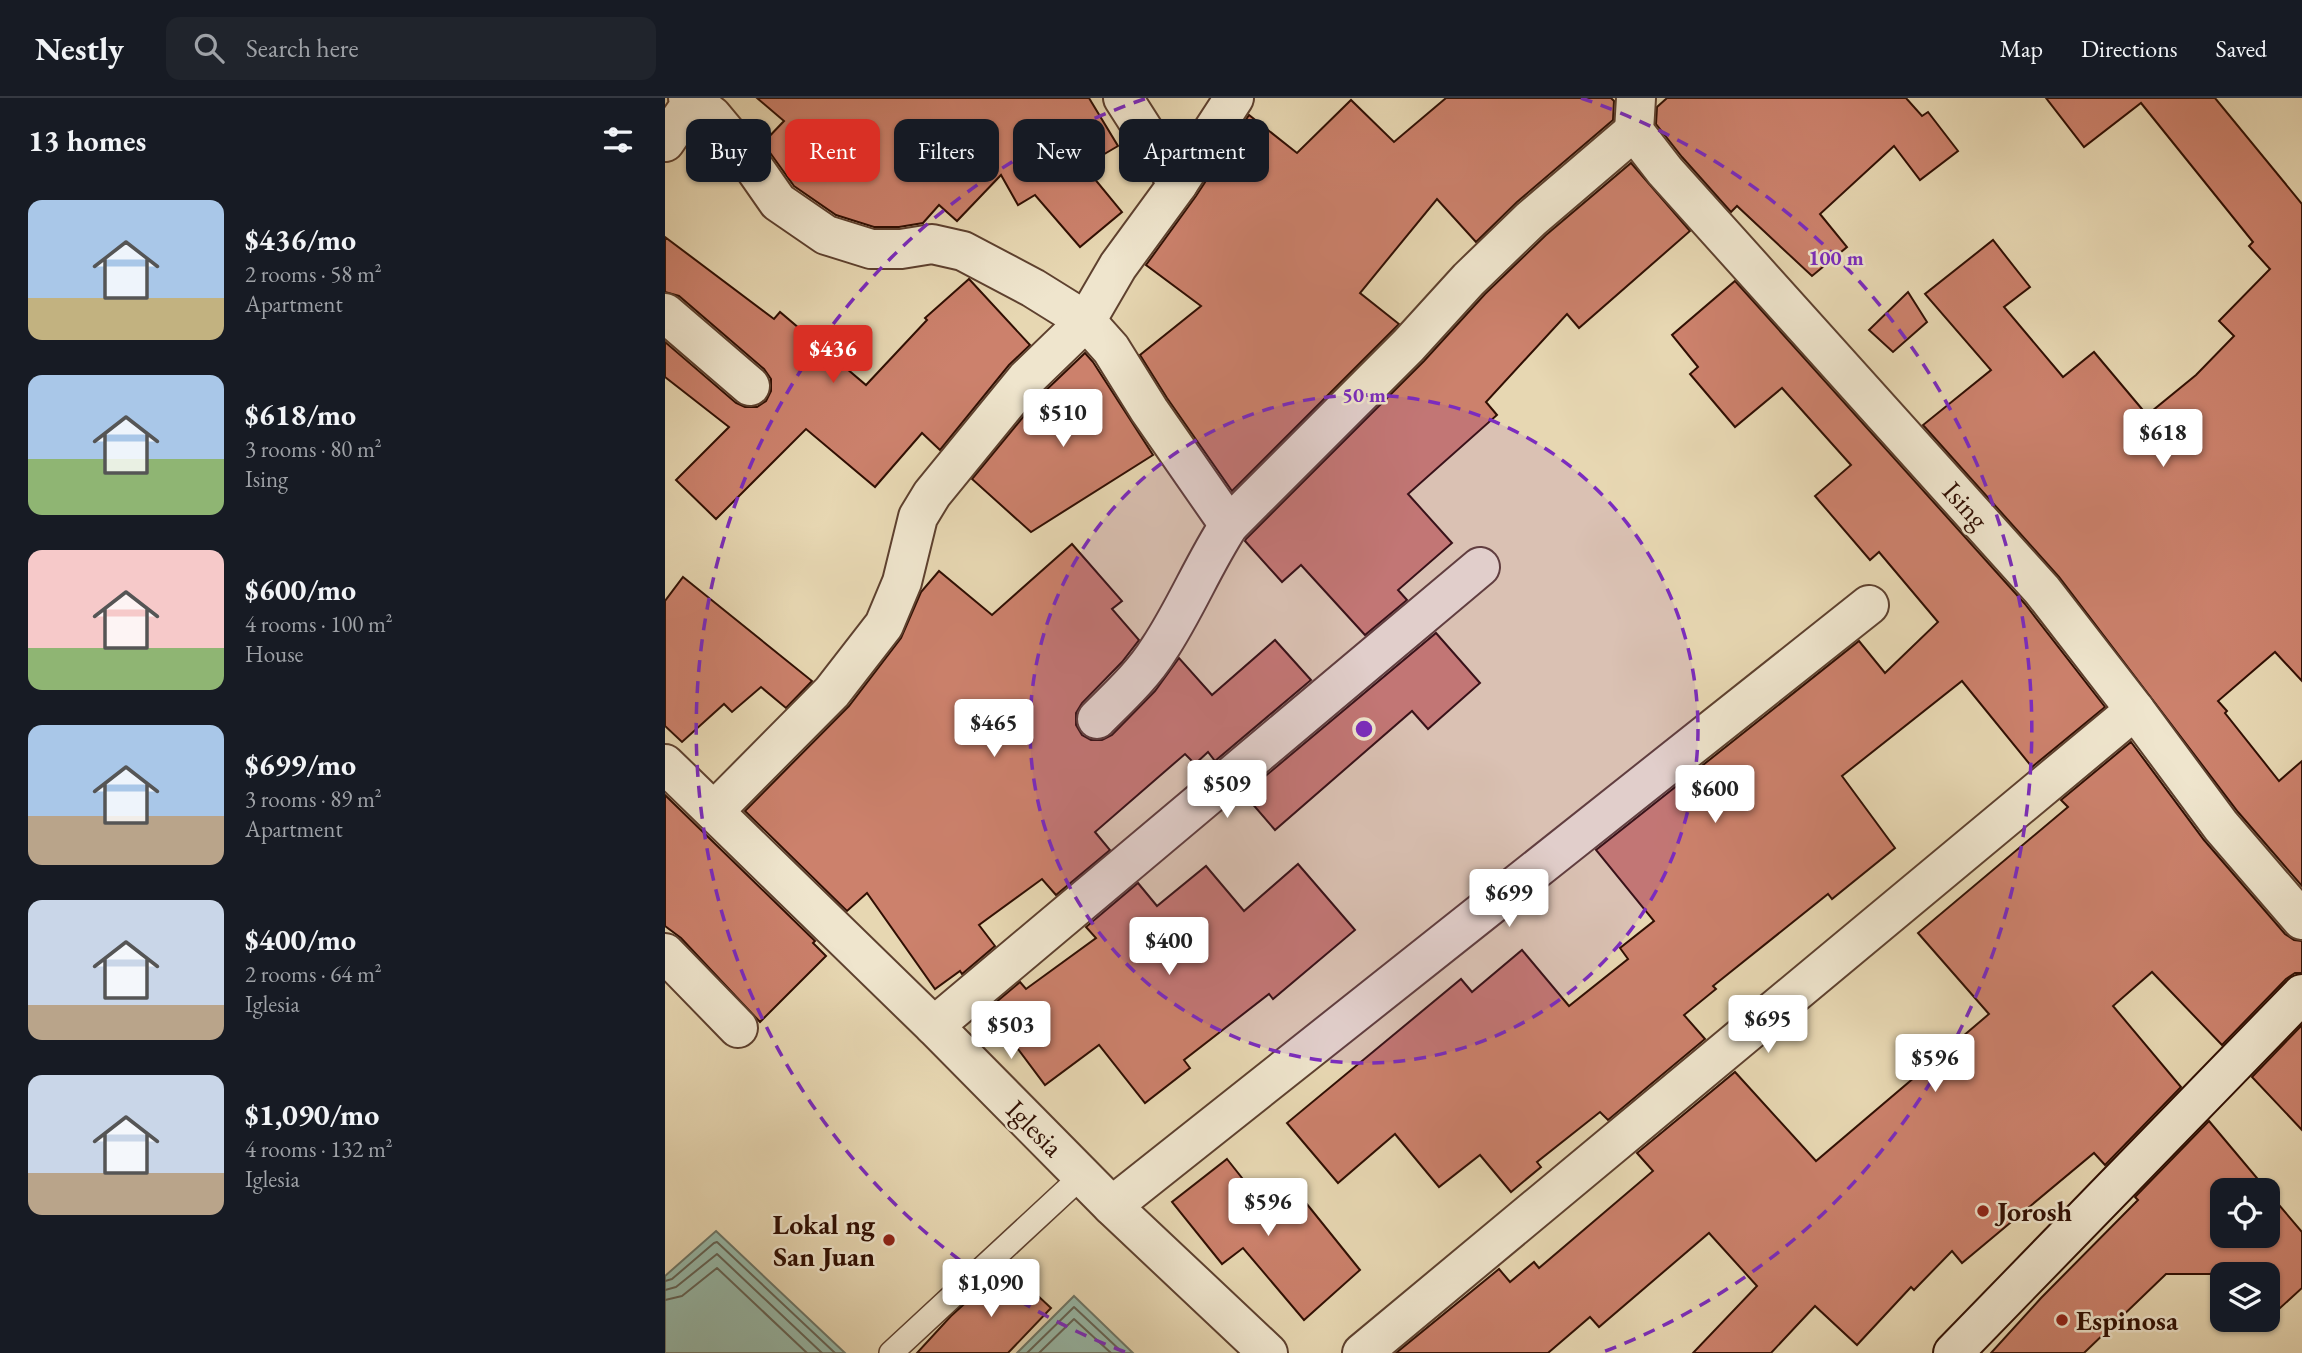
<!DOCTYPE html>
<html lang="en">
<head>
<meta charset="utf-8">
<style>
  :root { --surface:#171b24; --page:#20242c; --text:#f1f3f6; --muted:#9ea1a6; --line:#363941; --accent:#d93025 }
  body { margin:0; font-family:"EB Garamond",serif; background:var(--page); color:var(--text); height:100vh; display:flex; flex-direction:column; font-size:26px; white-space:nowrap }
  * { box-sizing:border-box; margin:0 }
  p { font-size:23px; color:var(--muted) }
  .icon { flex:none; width:38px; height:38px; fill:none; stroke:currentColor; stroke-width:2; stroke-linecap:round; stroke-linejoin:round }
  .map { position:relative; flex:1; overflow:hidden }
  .drawer { display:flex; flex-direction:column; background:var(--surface); width:665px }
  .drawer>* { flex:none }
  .banner { position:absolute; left:21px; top:21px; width:665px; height:63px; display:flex; gap:14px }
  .controls { position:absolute; left:1545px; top:1080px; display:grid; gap:14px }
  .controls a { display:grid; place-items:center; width:70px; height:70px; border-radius:14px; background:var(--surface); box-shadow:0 2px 5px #0004; font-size:35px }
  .price { position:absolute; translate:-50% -60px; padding:0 16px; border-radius:7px; background:#fff; color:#222; font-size:23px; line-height:46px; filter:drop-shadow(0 2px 4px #0008) }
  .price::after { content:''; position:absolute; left:50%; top:42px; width:21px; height:16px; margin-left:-10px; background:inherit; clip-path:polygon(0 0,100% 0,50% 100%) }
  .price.current { background:var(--accent); color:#fff }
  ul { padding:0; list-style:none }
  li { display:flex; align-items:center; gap:21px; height:175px; padding:0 28px }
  li span { display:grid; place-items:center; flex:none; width:196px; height:140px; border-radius:14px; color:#555 }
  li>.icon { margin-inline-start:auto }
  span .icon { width:84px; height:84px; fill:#fffc; stroke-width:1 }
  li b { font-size:30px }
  h2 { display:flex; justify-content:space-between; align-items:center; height:84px; padding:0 28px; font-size:30px }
  .tag { padding:0 24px; border-radius:14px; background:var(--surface); box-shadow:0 2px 5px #0004; font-size:24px; line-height:63px }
  .tag.current { background:var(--accent); color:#fff }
  header { display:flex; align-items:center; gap:42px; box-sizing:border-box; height:98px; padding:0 35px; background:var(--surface); border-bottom:2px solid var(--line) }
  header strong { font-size:33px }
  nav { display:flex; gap:38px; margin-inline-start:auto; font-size:24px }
  .search { width:490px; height:63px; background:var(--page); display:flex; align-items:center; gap:18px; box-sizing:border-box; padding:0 24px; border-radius:14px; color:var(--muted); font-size:26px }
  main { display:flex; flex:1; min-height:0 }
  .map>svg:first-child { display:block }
  .water { fill:#97baaa; stroke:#6e7667; stroke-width:2 }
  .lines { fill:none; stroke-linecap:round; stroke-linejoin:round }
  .shore { stroke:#646456; stroke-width:2 }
  .building { fill:#cc816c; stroke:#300f03; stroke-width:2 }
  .lane-casing { stroke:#5e412f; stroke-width:26 }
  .street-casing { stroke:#5e412f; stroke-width:42 }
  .secondary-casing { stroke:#300f03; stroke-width:42 }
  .lane { stroke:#efe5cd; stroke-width:23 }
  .street { stroke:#efe5cd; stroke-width:38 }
  .secondary { stroke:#efe5cd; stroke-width:38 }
  .ring { fill:none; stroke:#7b2cbf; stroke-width:3.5; stroke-dasharray:12 9 }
  .poi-dot { fill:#8f2418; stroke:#efe5cd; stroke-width:2.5 }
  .labels { text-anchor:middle; stroke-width:5; stroke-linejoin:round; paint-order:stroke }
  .street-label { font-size:28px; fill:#300f03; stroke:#efe5cd }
  .poi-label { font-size:28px; font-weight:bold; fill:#300f03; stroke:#efe5cd; text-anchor:start }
  .centre { fill:#7b2cbf; stroke:#efe5cd; stroke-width:3.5 }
  .ring-label { font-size:21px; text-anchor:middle; font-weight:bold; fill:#7b2cbf; stroke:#efe5cd; stroke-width:5; stroke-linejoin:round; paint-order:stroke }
</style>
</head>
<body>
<header>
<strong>Nestly</strong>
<div class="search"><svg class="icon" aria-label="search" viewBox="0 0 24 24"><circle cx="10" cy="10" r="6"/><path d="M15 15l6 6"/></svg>Search here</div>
<nav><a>Map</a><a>Directions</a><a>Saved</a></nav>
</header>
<main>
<section class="drawer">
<h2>13 homes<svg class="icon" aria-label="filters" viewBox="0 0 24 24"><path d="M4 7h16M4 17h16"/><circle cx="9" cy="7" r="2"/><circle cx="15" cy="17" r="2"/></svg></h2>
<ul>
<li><span style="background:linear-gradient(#a9c7e8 70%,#c2b280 0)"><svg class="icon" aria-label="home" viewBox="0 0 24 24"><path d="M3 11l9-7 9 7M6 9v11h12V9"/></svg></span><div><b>$436/mo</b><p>2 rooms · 58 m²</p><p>Apartment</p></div></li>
<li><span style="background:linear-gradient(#a9c7e8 60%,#8fb573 0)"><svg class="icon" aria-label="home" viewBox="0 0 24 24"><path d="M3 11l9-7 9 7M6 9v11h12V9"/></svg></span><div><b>$618/mo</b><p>3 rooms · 80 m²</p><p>Ising</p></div></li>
<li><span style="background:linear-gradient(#f6c9c9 70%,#8fb573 0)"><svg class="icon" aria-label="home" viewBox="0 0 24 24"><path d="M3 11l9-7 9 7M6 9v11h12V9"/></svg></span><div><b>$600/mo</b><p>4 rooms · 100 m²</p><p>House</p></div></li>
<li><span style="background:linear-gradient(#a9c7e8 65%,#b9a48a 0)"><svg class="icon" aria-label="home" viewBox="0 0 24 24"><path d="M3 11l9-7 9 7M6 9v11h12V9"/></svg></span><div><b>$699/mo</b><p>3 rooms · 89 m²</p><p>Apartment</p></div></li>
<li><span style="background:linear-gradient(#c9d6e8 75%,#b9a48a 0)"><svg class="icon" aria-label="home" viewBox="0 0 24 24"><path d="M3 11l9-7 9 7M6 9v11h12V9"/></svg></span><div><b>$400/mo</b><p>2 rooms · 64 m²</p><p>Iglesia</p></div></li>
<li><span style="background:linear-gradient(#c9d6e8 70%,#b9a48a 0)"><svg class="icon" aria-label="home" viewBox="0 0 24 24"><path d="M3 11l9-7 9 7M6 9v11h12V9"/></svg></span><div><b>$1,090/mo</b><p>4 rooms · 132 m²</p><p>Iglesia</p></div></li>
</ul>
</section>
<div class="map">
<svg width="1637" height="1255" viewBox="0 0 1637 1255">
  <rect width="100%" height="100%" fill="#e7d7b2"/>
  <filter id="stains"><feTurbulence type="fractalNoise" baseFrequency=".00286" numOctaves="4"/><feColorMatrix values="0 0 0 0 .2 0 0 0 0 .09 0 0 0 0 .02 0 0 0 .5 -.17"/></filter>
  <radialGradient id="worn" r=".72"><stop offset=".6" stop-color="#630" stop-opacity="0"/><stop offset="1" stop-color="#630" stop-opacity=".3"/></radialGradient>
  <g class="water">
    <path d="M51 1133 180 1255H0V1178Z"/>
    <path d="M409 1198 468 1255H352Z"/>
  </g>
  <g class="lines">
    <g class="shore">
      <path d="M0 1183 7 1181 49 1145 52 1144 170 1255"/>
      <path d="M0 1192 11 1189 52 1156 157 1255"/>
      <path d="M0 1202 17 1198 52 1170 142 1255"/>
      <path d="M362 1255 409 1209 458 1255"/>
      <path d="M374 1255 409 1221 446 1255"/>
    </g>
  </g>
  <g class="building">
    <path d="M92 0H424L453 48 419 68 457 114 415 149 370 97 353 107 336 77 292 123 274 107 258 125 234 129H209L171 117 129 88 98 45 119 23Z"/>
    <path d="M781 0H946L949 3 948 22 852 104 811 144 772 101 695 195 734 226 567 393 502 300 475 257 536 208 481 167 531 98 584 17 632 55 686 2 729 44Z"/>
    <path d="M1002 0H1241L1257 18 1263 14 1293 53 1255 82 1229 48 1155 116 1182 149 1147 178 1072 108 1066 114 1017 59 991 26 992 9Z"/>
    <path d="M1381 0H1550L1637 106V583L1610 554 1553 603 1562 613 1560 615 1614 683 1637 663V788L1573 714 1394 479 1258 327 1326 272 1260 196 1328 142 1365 189 1339 209 1398 279 1429 254 1482 317 1531 277 1569 238 1554 223 1605 171 1584 148 1588 144 1476 5 1419 49Z"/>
    <path d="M966 65 1025 133 914 230 902 216 821 304 832 317 743 396 787 445 733 492 742 502 700 537 636 467 617 484 580 443 581 441 759 263 820 196 881 137Z"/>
    <path d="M0 139 109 221 115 214 201 287 262 222 260 220 304 181 365 247 344 267 275 352 257 335 210 389 141 331 51 421 11 382 64 329 0 279V244L71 305 80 309H92L101 303 106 293V281L99 271 14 198 0 194Z"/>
    <path d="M1070 183 1360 506 1440 609 1367 669 1297 583 1177 678 1230 750 1167 801 1163 796 1048 888 1051 891 1019 917 1040 941 943 1022 935 1014 872 1064 876 1069 846 1094 815 1057 774 1089 730 1036 673 1085 622 1025 796 881 807 894 857 852 904 908 963 861 955 850 989 823 931 752 1194 543 1220 575 1273 524 1214 454 1205 462 1150 398 1186 367 1117 290 1070 329 1025 276 1033 269 1007 237Z"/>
    <path d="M1243 194 1262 224 1228 254 1204 232Z"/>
    <path d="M420 255 428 264 488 357 366 434 307 381 377 296Z"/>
    <path d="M407 446 457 503 447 511 474 542 457 564 417 605 411 615V627L417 637 426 642H437L447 637 490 593 514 560 547 597 610 542 646 582 550 663 543 654 530 666 520 656 430 734 445 752 391 797 377 781 314 827 330 848 297 876 295 873 270 891 202 795 182 813 80 713 184 608 236 540 256 494 274 473 327 517Z"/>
    <path d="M18 479 147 583 121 610 96 589 67 614 59 606 17 644 0 628V503Z"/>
    <path d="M771 535 815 585 763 631 747 613 610 732 579 696Z"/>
    <path d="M1466 644 1539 742 1620 836 1629 842 1637 843V875H1630L1621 881 1557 947 1487 874 1448 908 1516 989 1440 1067 1429 1055 1297 1165 1287 1153 1249 1192 1246 1189 1192 1247 1150 1208 1106 1255H1028L1092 1188 1044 1135 934 1229 925 1219 883 1255H731L834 1171 845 1184 869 1164 874 1170 988 1073 972 1055 1070 974 1151 1063 1324 916 1253 835 1403 709 1396 702Z"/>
    <path d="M0 697 150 843 148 845 161 858 95 924 16 840 0 828Z"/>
    <path d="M633 766 690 832 608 901 604 896 519 962 525 970 480 1005 434 947 380 987 323 911 355 884 361 891 431 840 421 829 473 785 492 808 541 768 579 813Z"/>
    <path d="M1637 927V1032L1587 979Z"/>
    <path d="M1544 1023 1602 1092H1558V1138H1603V1094L1637 1134V1190L1603 1221V1176H1501L1419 1255H1326L1376 1200 1473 1102 1470 1099Z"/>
    <path d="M562 1061 611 1123 637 1100 695 1172 639 1222 578 1150 557 1166 507 1104Z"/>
    <path d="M341 1168 386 1210 343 1255H252L286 1218Z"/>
  </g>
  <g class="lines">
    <defs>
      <path id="lane" d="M226 1255 417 1078"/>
      <g id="street">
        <path d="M458 0 513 86"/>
        <path d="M971 0 969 33 1000 73 1377 492 1470 612 1556 728 1637 822"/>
        <path d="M28 3 47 18 83 61 113 104 161 137 206 151H236L267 146 298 153 368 190 421 223 446 251 484 312 564 427"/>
        <path d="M0 44 28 3 23 0"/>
        <path d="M0 215 85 288"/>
        <path d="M432 621C454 599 478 577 494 551 520 512 538 467 564 427L743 248 804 181 866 121 969 33"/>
        <path d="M0 666 269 928 447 1108 603 1255"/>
        <path d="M49 713 167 594 219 527 237 484 253 419 267 396 361 281 421 223 453 168 513 86 569 0"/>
        <path d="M0 855 73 930"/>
        <path d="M269 928 815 469"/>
        <path d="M447 1108 1204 507"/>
        <path d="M697 1255 1470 612"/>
      </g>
      <path id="secondary" d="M1288 1255 1637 896"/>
    </defs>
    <use href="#lane" class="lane-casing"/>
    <use href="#street" class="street-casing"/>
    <use href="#secondary" class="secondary-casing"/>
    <use href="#lane" class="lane"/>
    <use href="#street" class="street"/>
    <use href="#secondary" class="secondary"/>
  </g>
  <circle cx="699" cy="631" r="334" fill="#7b2cbf" fill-opacity=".12"/>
  <g class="ring">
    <circle cx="699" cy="631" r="334"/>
    <path d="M460 1254A667 667 0 0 1 482 0M916 0A667 667 0 0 1 938 1254"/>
  </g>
  <g class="poi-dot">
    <circle cx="1318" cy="1113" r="7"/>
    <circle cx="224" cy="1142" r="7"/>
    <circle cx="1397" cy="1222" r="7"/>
  </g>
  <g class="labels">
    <g class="street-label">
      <text transform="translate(1301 407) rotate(48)" y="10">Ising</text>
      <text transform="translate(370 1030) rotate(45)" y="10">Iglesia</text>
    </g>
    <g class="poi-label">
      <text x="1332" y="1123">Jorosh</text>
      <text x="210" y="1136" text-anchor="end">Lokal ng<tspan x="210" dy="32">San Juan</tspan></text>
      <text x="1411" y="1232">Espinosa</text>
    </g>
  </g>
  <circle cx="699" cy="631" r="10" class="centre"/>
  <g class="ring-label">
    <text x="1171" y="167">100 m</text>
    <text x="699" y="304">50 m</text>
  </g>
  <rect width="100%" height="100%" filter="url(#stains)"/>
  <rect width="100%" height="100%" fill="url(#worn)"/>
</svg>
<div class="controls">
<a><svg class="icon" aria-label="locate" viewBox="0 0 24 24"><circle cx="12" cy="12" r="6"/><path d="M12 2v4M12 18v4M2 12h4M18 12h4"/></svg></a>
<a><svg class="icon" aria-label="layers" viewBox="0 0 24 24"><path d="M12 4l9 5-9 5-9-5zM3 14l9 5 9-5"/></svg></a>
</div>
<b class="price current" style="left:168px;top:287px">$436</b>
<b class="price" style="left:398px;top:351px">$510</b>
<b class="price" style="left:1498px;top:371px">$618</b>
<b class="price" style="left:329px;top:661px">$465</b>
<b class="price" style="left:562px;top:722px">$509</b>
<b class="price" style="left:1050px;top:727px">$600</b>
<b class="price" style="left:844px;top:831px">$699</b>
<b class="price" style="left:504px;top:879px">$400</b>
<b class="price" style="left:1103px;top:957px">$695</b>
<b class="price" style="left:346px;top:963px">$503</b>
<b class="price" style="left:1270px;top:996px">$596</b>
<b class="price" style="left:603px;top:1140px">$596</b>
<b class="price" style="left:326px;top:1221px">$1,090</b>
<div class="banner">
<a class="tag">Buy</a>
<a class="tag current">Rent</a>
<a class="tag">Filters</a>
<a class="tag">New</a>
<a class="tag">Apartment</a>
</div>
</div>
</main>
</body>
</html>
